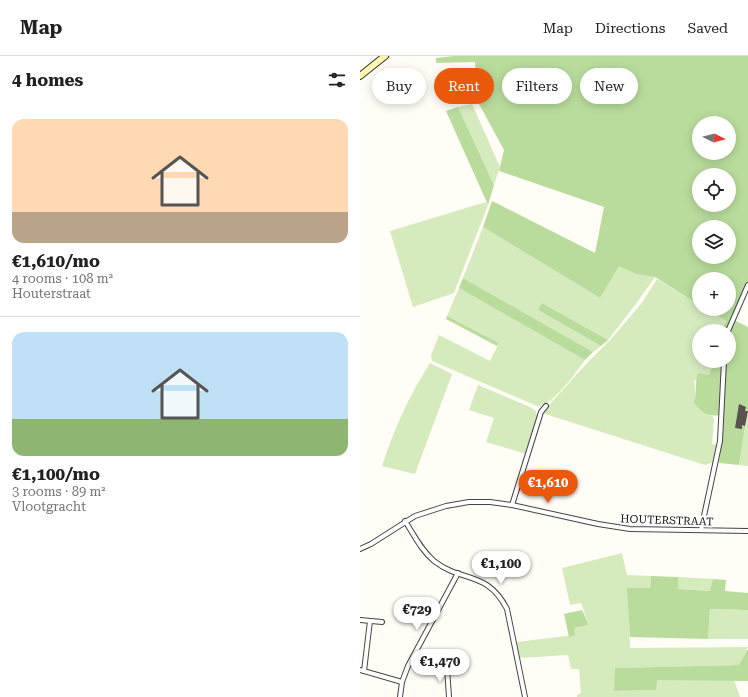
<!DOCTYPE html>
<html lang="en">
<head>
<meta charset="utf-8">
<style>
  :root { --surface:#fff; --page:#f6f6f6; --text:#202124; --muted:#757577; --line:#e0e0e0; --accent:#ea580c }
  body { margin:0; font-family:"Roboto Serif",serif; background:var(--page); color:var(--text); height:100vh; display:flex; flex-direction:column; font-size:15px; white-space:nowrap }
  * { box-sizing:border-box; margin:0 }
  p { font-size:13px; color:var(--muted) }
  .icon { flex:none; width:22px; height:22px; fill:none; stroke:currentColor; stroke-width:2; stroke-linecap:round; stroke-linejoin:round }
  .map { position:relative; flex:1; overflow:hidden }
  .details { display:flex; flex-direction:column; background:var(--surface); width:360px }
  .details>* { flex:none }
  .guide { position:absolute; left:12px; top:12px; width:316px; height:36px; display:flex; gap:8px }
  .needle { width:26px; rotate:96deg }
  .fabs { position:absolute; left:332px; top:60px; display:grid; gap:8px }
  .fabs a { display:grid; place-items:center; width:44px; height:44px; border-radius:50%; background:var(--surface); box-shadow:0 2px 10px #0003; font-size:20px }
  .price { position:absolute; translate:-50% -34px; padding:0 9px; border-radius:14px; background:#fff; color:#222; font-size:13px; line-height:26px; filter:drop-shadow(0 1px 2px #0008) }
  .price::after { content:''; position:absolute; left:50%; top:24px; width:12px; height:9px; margin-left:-6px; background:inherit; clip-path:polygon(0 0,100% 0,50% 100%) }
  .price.current { background:var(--accent); color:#fff }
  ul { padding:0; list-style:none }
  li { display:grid; align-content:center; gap:8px; height:212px; padding:0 12px }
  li+li { border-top:1px solid var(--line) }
  li span { display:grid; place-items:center; height:124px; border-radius:12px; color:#555 }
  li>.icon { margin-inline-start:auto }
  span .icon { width:72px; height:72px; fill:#fffc; stroke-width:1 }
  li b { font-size:17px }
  h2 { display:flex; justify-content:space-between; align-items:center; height:48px; padding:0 12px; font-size:17px }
  .chip { padding:0 14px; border-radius:18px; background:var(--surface); box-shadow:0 2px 10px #0003; font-size:14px; line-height:36px }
  .chip.current { background:var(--accent); color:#fff }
  header { display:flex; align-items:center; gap:24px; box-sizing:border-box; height:56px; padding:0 20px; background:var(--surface); border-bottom:1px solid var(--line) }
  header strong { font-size:19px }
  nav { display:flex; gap:22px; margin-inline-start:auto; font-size:14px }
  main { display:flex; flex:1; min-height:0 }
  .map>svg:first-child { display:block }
  .green { fill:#d5ebbd }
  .forest { fill:#b9dc9c; fill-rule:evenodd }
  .building { fill:#5a524d }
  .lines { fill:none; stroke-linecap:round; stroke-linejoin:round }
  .street-casing { stroke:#444; stroke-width:6 }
  .secondary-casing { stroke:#333; stroke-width:8 }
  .street { stroke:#fff; stroke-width:4 }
  .secondary { stroke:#fff6b0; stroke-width:6 }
  .labels { text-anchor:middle; stroke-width:4; stroke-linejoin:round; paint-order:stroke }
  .street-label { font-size:11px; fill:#111; stroke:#fff }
</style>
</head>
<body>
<header>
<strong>Map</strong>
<nav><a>Map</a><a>Directions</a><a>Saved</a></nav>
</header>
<main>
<section class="details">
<h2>4 homes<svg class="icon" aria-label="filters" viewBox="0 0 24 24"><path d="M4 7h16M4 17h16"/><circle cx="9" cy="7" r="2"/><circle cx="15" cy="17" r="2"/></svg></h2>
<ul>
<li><span style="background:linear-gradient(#ffd9b3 75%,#b9a48a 0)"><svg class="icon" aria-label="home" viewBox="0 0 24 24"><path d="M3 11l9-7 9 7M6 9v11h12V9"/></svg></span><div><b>€1,610/mo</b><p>4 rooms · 108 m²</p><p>Houterstraat</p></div></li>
<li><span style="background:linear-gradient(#bfe0f5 70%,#8fb573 0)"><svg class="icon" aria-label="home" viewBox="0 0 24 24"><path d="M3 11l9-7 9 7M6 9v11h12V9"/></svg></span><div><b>€1,100/mo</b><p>3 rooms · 89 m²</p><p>Vlootgracht</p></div></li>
</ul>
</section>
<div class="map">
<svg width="388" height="641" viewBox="0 0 388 641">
  <rect width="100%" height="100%" fill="#fffdf5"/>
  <g class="green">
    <path d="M112 48 140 111 134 129 98 51Z"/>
    <path d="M126 146 128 149 94 237 53 251 30 175Z"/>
    <path d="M123 171 240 242 259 209 276 218 295 221 278 245 248 284 182 247 178 254 241 290 233 296 103 222Z"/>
    <path d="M297 223 339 249V253H346L366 265 361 275H339V305H355L350 319 334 325 338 352 352 360 354 363 352 388 357 389 354 406 345 409 182 357 227 307 251 283 281 248Z"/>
    <path d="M99 232 225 304C217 315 190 353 177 350L72 305 71 299 79 279 130 305 139 287 87 260Z"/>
    <path d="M70 307 92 318 55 418 22 410C34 373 49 340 70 307Z"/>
    <path d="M118 329 170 351 176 355 177 360 166 398 126 386 134 362 109 354Z"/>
    <path d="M388 352V410L379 409Z"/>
    <path d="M262 497 267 519 291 520 290 532H268L270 592 388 591 379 609 256 612 254 635 296 634V624H374L380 641H217V639L221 637 219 613H211L208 599 160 602 157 586 214 579V572L229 569 221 547 210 549 202 512Z"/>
    <path d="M318 521 353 523 351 535 317 533Z"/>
    <path d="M350 553 388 554V583H348Z"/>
  </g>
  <g class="forest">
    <path d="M94 0H388V234L374 264 388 271V352L379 409 359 407 363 359C350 361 343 358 334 347 338 336 334 327 338 317L349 319 355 305H369V275H361L366 265 346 253H369V223H339V249L295 221 276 218 259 210 240 242 123 171 132 145 235 197 244 151 139 115 144 94 118 46 115 6 76 7V2ZM339 67H369V97H339ZM339 119H369V149H339ZM339 171H369V201H339Z"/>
    <path d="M98 51 134 129 128 149 86 55Z"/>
    <path d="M103 222 233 296 225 304 99 232Z"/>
    <path d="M182 247 248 284 241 290 178 254Z"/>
    <path d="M87 260 139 287 137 290 86 263Z"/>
    <path d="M291 520 318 521V533L350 535 353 523 366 524 365 535 388 537V554L350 553 348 583 270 581 267 532H290Z"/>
    <path d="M222 554 229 569 214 572 215 579 209 581 204 558Z"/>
    <path d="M387 594H388V625L297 624 296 634 254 635 255 612 379 609Z"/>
  </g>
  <path class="building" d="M379 348 386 351 385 355H388L385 370 382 369V373L375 372Z"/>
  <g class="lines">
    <defs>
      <g id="street">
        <path d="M368 275 388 229"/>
        <path d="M152 449 181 356 186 350"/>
        <path d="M45 465C54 479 61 494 74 505 102 527 127 514 147 553L165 641"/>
        <path d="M341 474 360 385 364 305"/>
        <path d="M0 493 11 488 55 460 86 450 109 446H130L152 449 238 468 270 473 388 475"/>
        <path d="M0 564 22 566"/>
        <path d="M87 612 89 641"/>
        <path d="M0 614 42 626"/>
        <path d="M4 615 10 565"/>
        <path d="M40 641 42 626 48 610 98 517"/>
      </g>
      <path id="secondary" d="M0 20 25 0"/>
    </defs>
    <use href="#street" class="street-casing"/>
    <use href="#secondary" class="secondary-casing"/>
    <use href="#street" class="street"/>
    <use href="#secondary" class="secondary"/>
  </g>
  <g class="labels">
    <g class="street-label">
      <text transform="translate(307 464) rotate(2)" y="4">HOUTERSTRAAT</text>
    </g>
  </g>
</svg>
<div class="fabs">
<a><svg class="needle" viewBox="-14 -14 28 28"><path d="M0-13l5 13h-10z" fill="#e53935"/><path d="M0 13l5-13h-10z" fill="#757577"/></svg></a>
<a><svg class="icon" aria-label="locate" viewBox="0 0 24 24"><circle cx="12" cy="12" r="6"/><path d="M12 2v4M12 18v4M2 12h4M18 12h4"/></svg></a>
<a><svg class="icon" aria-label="layers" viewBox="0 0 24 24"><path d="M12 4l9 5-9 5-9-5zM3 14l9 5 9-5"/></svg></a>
<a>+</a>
<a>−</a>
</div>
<b class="price current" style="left:188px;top:448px">€1,610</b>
<b class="price" style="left:141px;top:529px">€1,100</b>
<b class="price" style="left:57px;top:575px">€729</b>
<b class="price" style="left:80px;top:627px">€1,470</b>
<div class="guide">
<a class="chip">Buy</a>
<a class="chip current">Rent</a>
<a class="chip">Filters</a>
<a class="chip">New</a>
</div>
</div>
</main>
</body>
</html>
